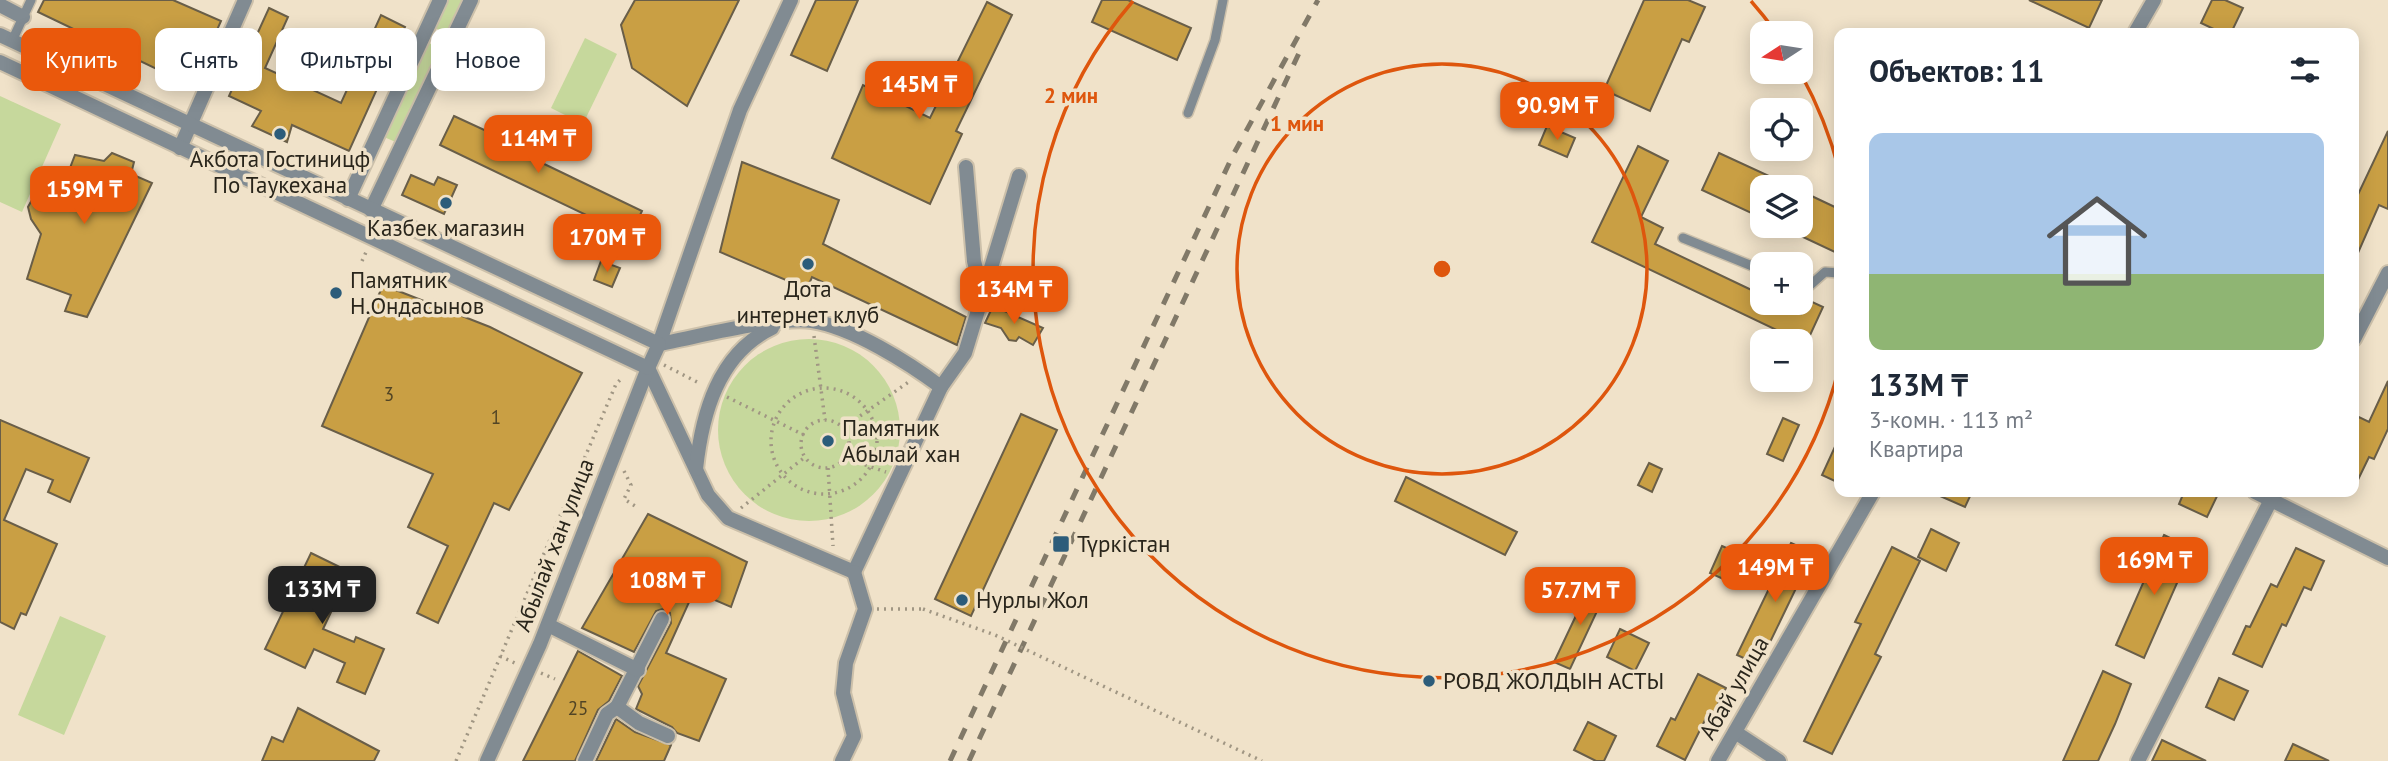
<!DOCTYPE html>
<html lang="ru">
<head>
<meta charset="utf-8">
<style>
  :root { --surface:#fff; --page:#f2f2f3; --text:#1f2937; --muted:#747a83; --accent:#ea580c }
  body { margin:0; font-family:"PT Sans",sans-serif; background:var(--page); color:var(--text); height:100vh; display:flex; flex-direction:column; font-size:26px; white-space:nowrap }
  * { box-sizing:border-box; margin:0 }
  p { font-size:23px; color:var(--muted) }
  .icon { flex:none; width:38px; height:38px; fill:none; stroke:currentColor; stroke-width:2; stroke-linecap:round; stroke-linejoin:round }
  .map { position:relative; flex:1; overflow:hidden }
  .sheet { position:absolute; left:1834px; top:28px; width:525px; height:469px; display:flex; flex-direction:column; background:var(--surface); border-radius:14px; box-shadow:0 4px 18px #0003 }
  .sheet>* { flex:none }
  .top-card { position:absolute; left:21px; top:28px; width:665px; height:63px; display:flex; gap:14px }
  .needle { width:46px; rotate:258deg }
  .controls { position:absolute; left:1750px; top:21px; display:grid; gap:14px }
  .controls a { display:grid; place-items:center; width:63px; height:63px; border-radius:14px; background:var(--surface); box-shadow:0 4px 18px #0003; font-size:35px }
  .price { position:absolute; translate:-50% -60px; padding:0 16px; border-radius:14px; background:var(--accent); color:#fff; font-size:23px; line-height:46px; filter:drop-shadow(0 2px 4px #0008) }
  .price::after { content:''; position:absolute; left:50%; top:42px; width:21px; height:16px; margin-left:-10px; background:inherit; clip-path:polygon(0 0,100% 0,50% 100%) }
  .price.on { background:#222; color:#fff }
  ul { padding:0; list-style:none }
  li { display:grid; align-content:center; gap:14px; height:371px; padding:0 35px }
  li span { display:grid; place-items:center; height:217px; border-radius:14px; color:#555 }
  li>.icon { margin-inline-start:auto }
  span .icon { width:126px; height:126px; fill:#fffc; stroke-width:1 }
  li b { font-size:30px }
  h2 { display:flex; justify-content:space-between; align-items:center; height:84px; padding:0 35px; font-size:30px }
  .chip { padding:0 24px; border-radius:14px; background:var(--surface); box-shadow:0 4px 18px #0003; font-size:24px; line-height:63px }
  .chip.on { background:var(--accent); color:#fff }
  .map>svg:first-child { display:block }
  .green { fill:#c6d89c }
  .building { fill:#c99f44; stroke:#695e48; stroke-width:2 }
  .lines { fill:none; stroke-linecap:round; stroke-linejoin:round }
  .service-casing { stroke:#ccc0aa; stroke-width:12 }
  .minor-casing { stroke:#ccc0aa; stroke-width:18 }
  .tertiary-casing { stroke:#ccc0aa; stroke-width:18 }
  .path { stroke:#a09683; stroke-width:3.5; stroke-dasharray:2 5; stroke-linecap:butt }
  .service { stroke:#818b92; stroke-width:9 }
  .minor { stroke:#818b92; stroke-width:14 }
  .tertiary { stroke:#818b92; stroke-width:14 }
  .rail { stroke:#817968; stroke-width:5; stroke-dasharray:12 12; stroke-linecap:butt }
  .path-bridge { stroke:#a09683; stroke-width:3.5; stroke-dasharray:2 5; stroke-linecap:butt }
  .ring { fill:none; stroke:#de560d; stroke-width:3.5 }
  .poi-dot { fill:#2c5c7a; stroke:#f0e2c9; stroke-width:2.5 }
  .labels { text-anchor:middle; stroke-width:7; stroke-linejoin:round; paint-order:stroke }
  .number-label { font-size:19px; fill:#514425 }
  .poi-label { font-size:23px; fill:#29251b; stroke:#f0e2c9; text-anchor:start }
  .street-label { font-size:23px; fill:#29251b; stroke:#f0e2c9 }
  .centre { fill:#de560d; stroke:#f0e2c9; stroke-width:3.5 }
  .ring-label { font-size:21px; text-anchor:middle; font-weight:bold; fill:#de560d; stroke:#f0e2c9; stroke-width:7; stroke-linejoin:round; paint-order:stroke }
</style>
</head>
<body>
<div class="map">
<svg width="2388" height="761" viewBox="0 0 2388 761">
  <rect width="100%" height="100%" fill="#f0e2c9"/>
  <g class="green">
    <path d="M448 0H464L448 34 435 28Z"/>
    <path d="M585 38 617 54 583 124 551 108Z"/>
    <path d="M427 42 441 49 398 143 384 137Z"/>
    <path d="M0 96 61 124 22 212 0 202Z"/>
    <circle cx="809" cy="430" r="91"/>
    <path d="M60 616 106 636 64 735 18 715Z"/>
  </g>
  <g class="building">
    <path d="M44 0H173L221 21 192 86 38 12Z"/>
    <path d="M635 0H739L687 106 632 68 621 25Z"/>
    <path d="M816 0H858L827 71 791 55Z"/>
    <path d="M1102 0H1128L1191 28 1177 60 1092 22Z"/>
    <path d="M1644 0H1688L1705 7 1689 42 1682 39 1650 111 1604 90Z"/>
    <path d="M2029 0H2102L2089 28Z"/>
    <path d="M2212 0H2225L2243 8 2231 33H2222L2201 23Z"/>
    <path d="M987 2 1012 15 956 131 962 134 930 204 832 158 863 85 930 118Z"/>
    <path d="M269 8 288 17 265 68 341 103 381 15 405 27 349 151 292 125 287 142 252 126 261 111 229 96Z"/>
    <path d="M454 116 543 157 540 162 642 211 630 236 440 145Z"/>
    <path d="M1547 126 1575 138 1567 157 1539 145Z"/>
    <path d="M2388 131V209L2379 205 2354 262V203Z"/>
    <path d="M1638 146 1668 161 1641 217 1663 228 1655 244 1762 295V303H1778L1801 314 1808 300 1823 307 1806 344 1592 242Z"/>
    <path d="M112 153 134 162 131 174 152 183 87 317 65 311 71 295 27 279 41 234 31 219 28 207 43 180 53 174 68 173 75 155 104 161Z"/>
    <path d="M1719 153 1793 187H1762V218L1702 190Z"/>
    <path d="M742 162 839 200 823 244 966 317 957 345 812 277 807 289 720 252Z"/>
    <path d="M411 175 434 185 438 177 457 185 444 214 402 195Z"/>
    <path d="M1801 191 1839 209V254L1801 236Z"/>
    <path d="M601 261 620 268 612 287 594 280Z"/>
    <path d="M383 285 490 327 582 373 509 510 494 503 438 623 417 613 448 546 408 527 433 474 322 426Z"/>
    <path d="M993 306 1043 328 1033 345 1019 337 1016 341 1009 340 1001 328 985 323Z"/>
    <path d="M2388 381V429L2374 459 2369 457 2354 488V428L2359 417 2369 422Z"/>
    <path d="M1021 414 1057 430 971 616 935 599Z"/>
    <path d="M1783 418 1799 425 1783 461 1767 454Z"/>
    <path d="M0 420 89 458 70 502 48 492 53 480 26 469 4 520 57 544 26 615 21 613 14 629 0 622Z"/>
    <path d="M1839 438V483L1822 475Z"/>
    <path d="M1649 463 1662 469 1652 492 1638 485Z"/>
    <path d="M1406 477 1517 532 1505 555 1395 501Z"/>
    <path d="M1931 492H1972L1965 507Z"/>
    <path d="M2184 492H2219L2207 517 2179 504Z"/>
    <path d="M648 514 747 562 731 607 694 591 666 653 726 679 699 741 677 733 672 727 636 709 642 694 638 686 671 623 670 613 662 609 656 611 634 652 582 628Z"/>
    <path d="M1931 529 1959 543 1946 571 1918 557Z"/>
    <path d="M2164 535 2192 549 2144 658 2116 645Z"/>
    <path d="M1791 543 1813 553 1759 665 1737 655Z"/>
    <path d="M1722 546 1744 556 1732 583 1710 573Z"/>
    <path d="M1892 547 1920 561 1875 654 1881 657 1832 754 1804 741 1861 624 1855 622Z"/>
    <path d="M2296 548 2324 561 2311 590 2304 587 2286 626 2282 624 2262 667 2233 654 2246 626 2250 627 2271 584 2277 587Z"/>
    <path d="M311 553 350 572 323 629 354 642 356 637 384 649 365 694 337 682 345 663 314 649 305 668 265 649Z"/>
    <path d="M1591 584 1606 592 1570 669 1554 662Z"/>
    <path d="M1620 629 1649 643 1635 671 1607 657Z"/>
    <path d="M578 651 622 676 609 701 598 710 575 761H523Z"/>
    <path d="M2103 671 2131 684 2115 724 2098 761H2063Z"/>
    <path d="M1698 674 1726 688 1712 716 1708 714 1685 760 1657 746 1671 718 1675 720Z"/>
    <path d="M2219 678 2248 691 2234 720 2206 707Z"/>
    <path d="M298 708 379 751 374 761H262L272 737 283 742Z"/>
    <path d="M616 719 635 732 671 745 664 761H596Z"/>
    <path d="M1588 722 1616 736 1604 761H1596L1574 750Z"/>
    <path d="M2162 740 2206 761H2152Z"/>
    <path d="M2293 744 2329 761H2285Z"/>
  </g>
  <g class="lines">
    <defs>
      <g id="service">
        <path d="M12 41 31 0"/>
        <path d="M1188 113 1215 40 1223 0"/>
        <path d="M1683 238 1762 270"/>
        <path d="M1801 286 1807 288 1825 272 1839 273"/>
      </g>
      <g id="minor">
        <path d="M0 5 23 17"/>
        <path d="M2135 33 2154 0"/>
        <path d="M180 148 245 0"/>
        <path d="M966 167 974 261 983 296"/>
        <path d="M348 199 440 0"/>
        <path d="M371 210 471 0"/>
        <path d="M2354 339 2388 273"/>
        <path d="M648 368 708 495 728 518 854 572 941 387C909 363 852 327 812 321 777 316 697 337 659 344L740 110 791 0"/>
        <path d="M941 387 965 353 1019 176"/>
        <path d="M696 469C702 414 718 354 772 328"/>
        <path d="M2255 492 2388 558"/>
        <path d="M662 619 617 707 639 723 668 736"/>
        <path d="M548 625 638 670"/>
        <path d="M1735 732 1779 761"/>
        <path d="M487 761 540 644 648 368"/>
        <path d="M585 761 607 714 617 707"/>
        <path d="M842 761 854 736 843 693 846 663 865 609 854 572"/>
        <path d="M1718 761 1873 492"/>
        <path d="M2138 761 2275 492"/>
      </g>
      <path id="tertiary" d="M0 35 659 344 648 368 0 62"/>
    </defs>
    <use href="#service" class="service-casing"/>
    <use href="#minor" class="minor-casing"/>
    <use href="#tertiary" class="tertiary-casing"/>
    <g class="path">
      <path d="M362 261 367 250"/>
      <path d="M814 336 825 420"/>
      <path d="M664 365 701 384"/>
      <circle cx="824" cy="441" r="53"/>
      <path d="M727 397 804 435"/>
      <circle cx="825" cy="444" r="24"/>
      <path d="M843 428 910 381"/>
      <path d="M845 458 886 472"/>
      <path d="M828 468 833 546"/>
      <path d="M624 471 631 485 624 499 635 506"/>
      <path d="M741 508 805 457"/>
      <path d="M877 609H923"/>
      <path d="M500 656 517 664"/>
      <path d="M541 673 555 679"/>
      <path d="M456 761 616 384 620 380"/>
    </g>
    <use href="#service" class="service"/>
    <use href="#minor" class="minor"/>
    <use href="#tertiary" class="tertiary"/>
    <g class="rail">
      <path d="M950 761 1233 155 1318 0"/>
      <path d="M969 761 1300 51"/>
    </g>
    <path class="path-bridge" d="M923 609 995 635 1262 761"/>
  </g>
  <g class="ring">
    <circle cx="1442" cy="269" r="205"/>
    <path d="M1839 368A409 409 0 1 1 1133 1M1751 1A409 409 0 0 1 1775 31M1801 74A409 409 0 0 1 1839 170"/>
  </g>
  <g class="poi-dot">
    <circle cx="280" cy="134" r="7"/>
    <circle cx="446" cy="203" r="7"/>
    <circle cx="808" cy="264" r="7"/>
    <circle cx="336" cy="293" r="7"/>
    <circle cx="828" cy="441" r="7"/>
    <rect x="1052" y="535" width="18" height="18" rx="3.5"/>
    <circle cx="962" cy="600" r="7"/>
    <circle cx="1429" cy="681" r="7"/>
  </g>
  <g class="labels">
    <g class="number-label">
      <text x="389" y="401">3</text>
      <text x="496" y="424">1</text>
      <text x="578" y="715">25</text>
    </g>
    <g class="poi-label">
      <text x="280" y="167" text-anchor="middle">Акбота Гостиницф<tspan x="280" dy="26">По Таукехана</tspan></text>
      <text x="446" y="236" text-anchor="middle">Казбек магазин</text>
      <text x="350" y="288">Памятник<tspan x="350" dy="26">Н.Ондасынов</tspan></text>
      <text x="808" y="297" text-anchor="middle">Дота<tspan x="808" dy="26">интернет клуб</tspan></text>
      <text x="842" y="436">Памятник<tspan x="842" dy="26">Абылай хан</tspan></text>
      <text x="1077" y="552">Түркістан</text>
      <text x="976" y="608">Нурлы Жол</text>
      <text x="1443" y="689">РОВД ЖОЛДЫН АСТЫ</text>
    </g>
    <g class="street-label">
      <text transform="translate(554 545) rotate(-69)" y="8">Абылай хан улица</text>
      <text transform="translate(1734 688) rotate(-60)" y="8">Абай улица</text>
    </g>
  </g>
  <circle cx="1442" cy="269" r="10" class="centre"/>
  <g class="ring-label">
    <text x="1071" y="103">2 мин</text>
    <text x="1297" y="131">1 мин</text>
  </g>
</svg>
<div class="controls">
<a><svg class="needle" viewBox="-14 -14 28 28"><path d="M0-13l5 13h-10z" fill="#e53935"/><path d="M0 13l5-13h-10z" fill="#747a83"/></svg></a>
<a><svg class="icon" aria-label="locate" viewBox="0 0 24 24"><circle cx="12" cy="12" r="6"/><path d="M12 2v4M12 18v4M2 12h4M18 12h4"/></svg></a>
<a><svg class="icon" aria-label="layers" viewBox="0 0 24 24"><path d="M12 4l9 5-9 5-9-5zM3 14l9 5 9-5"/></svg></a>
<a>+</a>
<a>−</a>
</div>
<b class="price" style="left:919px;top:121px">145M ₸</b>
<b class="price" style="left:1557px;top:142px">90.9M ₸</b>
<b class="price" style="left:538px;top:175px">114M ₸</b>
<b class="price" style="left:84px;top:226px">159M ₸</b>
<b class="price" style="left:607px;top:274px">170M ₸</b>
<b class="price" style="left:1014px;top:326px">134M ₸</b>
<b class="price" style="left:2154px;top:597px">169M ₸</b>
<b class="price" style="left:1775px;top:604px">149M ₸</b>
<b class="price" style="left:667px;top:617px">108M ₸</b>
<b class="price on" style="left:322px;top:626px">133M ₸</b>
<b class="price" style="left:1580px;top:627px">57.7M ₸</b>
<div class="top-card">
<a class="chip on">Купить</a>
<a class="chip">Снять</a>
<a class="chip">Фильтры</a>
<a class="chip">Новое</a>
</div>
<section class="sheet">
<h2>Объектов: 11<svg class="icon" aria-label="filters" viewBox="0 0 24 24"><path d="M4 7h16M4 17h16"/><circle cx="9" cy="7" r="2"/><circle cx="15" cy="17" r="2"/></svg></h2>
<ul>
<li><span style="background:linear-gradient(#a9c7e8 65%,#8fb573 0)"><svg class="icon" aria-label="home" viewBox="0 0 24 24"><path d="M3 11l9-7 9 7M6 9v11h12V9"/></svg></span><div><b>133M ₸</b><p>3-комн. · 113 m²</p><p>Квартира</p></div></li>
</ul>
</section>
</div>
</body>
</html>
